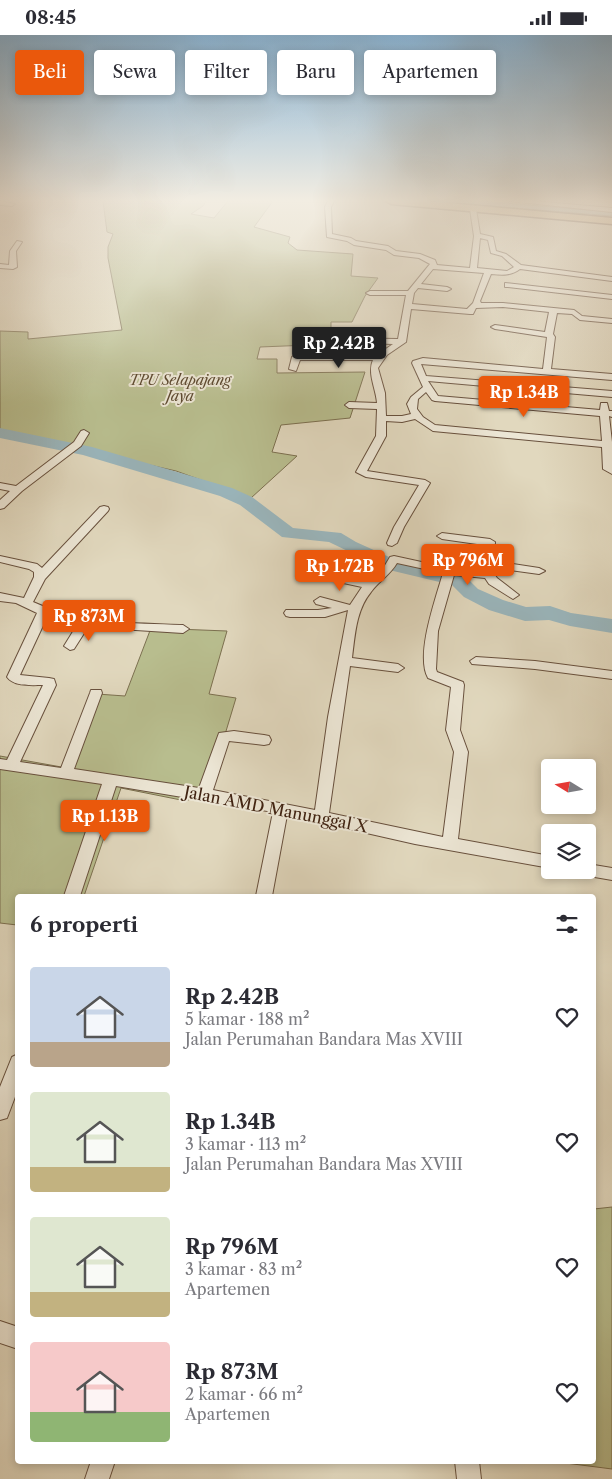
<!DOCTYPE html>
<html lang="id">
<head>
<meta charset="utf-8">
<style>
  :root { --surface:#fff; --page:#f7f7f7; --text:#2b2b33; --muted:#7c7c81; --accent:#ea580c }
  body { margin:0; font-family:"Libre Caslon Text",serif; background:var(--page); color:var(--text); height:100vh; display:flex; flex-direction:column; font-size:19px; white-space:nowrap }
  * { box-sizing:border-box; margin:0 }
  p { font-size:16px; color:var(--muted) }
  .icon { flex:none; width:28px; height:28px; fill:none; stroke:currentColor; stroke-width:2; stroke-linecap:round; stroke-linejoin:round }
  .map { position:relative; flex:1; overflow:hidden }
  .panel { position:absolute; left:15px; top:859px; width:581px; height:570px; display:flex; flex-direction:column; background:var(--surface); border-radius:5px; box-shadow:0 2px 8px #0003 }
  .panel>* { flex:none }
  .banner { position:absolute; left:15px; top:15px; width:582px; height:45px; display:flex; gap:10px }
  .needle { width:32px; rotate:281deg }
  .fabs { position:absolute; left:541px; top:724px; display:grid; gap:10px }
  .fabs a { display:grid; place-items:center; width:55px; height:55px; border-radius:5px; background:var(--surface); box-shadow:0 2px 8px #0003; font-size:25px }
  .price { position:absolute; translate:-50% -42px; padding:0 11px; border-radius:5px; background:var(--accent); color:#fff; font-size:16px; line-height:32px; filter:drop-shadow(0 1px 2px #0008) }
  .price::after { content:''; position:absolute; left:50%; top:30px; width:15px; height:11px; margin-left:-8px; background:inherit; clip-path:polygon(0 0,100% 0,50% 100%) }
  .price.selected { background:#222; color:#fff }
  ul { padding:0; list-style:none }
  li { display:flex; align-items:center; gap:15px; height:125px; padding:0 15px }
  li span { display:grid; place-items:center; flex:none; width:140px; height:100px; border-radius:5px; color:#555 }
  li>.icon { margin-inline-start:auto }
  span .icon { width:60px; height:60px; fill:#fffc; stroke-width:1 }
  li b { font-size:21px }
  h2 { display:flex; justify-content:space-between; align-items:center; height:60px; padding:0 15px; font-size:21px }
  .pill { padding:0 18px; border-radius:5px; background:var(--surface); box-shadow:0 2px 8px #0003; font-size:18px; line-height:45px }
  .pill.selected { background:var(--accent); color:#fff }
  .status { display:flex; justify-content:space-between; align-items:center; height:35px; padding:0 25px; background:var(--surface); direction:ltr }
  .status svg { height:14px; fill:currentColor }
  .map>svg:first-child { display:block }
  .green { fill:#b8bd8e; stroke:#7c7050 }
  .water { fill:#9ab6bd; stroke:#767b79 }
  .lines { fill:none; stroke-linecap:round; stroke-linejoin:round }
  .river { fill:#9ab6bd; fill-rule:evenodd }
  .street-casing { stroke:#68503d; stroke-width:2 }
  .primary-casing { stroke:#402312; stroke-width:3 }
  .street { fill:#ece6d5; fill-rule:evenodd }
  .primary { fill:#e0bc7f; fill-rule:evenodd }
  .labels { text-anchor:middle; stroke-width:4; stroke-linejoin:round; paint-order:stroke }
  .far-park-label { font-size:14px; font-style:italic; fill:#5e4a31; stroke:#ece6d5 }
  .street-label { font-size:16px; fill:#402312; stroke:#ece6d5 }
</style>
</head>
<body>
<div class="status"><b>08:45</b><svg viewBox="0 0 49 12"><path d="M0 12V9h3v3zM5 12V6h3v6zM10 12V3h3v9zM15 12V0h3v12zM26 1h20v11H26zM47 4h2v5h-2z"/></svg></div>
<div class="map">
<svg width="612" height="1444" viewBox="0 0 612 1444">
  <rect width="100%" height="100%" fill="#e1d8be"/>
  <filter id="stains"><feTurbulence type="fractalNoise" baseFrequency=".004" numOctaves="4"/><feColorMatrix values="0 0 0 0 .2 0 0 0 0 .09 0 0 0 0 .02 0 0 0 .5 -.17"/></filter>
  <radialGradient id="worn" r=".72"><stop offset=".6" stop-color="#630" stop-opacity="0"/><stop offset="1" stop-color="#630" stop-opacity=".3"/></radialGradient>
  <g class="green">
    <path d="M103 166H206L203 171 191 179 214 183 228 166H273L254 192 290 202 288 208 297 215 353 219 351 241 378 243 365 261 352 287H331V295L312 298 309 310 260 312 257 324H277V338L365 337 350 383 281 390 272 417 297 421 251 463 176 436 0 396V296L28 297V304L122 295 108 223V212L113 199 107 197Z"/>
    <path d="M151 593 227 596 209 659 236 663 208 756 186 766 121 753 84 861H18L17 890 0 888V721L67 733 97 659 125 661Z"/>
    <path d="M612 1172V1434L550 1426H594V1174Z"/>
  </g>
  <path class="water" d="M431 166H481L612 177V181Z"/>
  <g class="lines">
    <path class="river" d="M0 393 92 412 232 453 252 462 293 493 341 498 356 507 398 526 466 542 478 554 503 565 526 572 550 571 571 578 612 584V598L570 591 549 585 525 586 489 575 464 562 452 550 385 534 329 507 282 502 240 470 220 461 83 420 0 403Z"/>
    <defs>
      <g id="street">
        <path d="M0 166 15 169 12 171 0 170Z"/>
        <path d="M328 166H334L331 172 332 199 351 203 356 206 388 211 396 216 420 219 435 225 437 230 470 233 474 201 470 174 473 172 476 174 480 199 493 202 496 216 506 219 521 230 612 242V246L520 234C511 241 502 240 491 239L480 266 481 268H503L574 275 582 281 612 284V288L580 285 572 279 557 278 553 299 555 302 551 334 612 339V345L421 329 426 341 612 356V362L428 346 438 361 600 375 601 368H607L609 376H612V382L609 381 612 407V439L603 434 602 412 433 396 415 384 402 387 386 386V401L367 436 425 445 430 448 404 492 397 508 392 511 388 510 387 508 394 492 419 450 366 442 356 437 376 401 377 374 349 373 345 370 349 367 377 368C376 354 367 338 373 325H300L296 336 289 334 292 322 296 320H377L393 309 331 307 327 305 331 303 398 304 406 260H370L366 258 370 256H408L430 229 419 223 394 220 386 215 354 210 347 206 327 202 325 172ZM480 203 488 205 491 218 502 221 514 232 507 236 477 233ZM433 234 484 238 473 268 467 274 412 269 414 258 418 253 447 256 451 254 447 252 421 249ZM503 272 549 277 545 297 495 290 491 292 495 294 547 302 543 334 423 323 413 326 412 328 423 352 411 362 407 369 411 379 402 381H386L385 358 378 333 387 320 406 307 411 274 470 279H473L476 273ZM426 357 432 365 435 366 600 381 602 406 435 390 423 382 417 374 418 364Z"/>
        <path d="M509 166H533L612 173V177Z"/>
        <path d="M17 206 22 207 16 216 17 232 13 234 0 233V229L9 230 10 216Z"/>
        <path d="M505 248 612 260V264L508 252H505Z"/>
        <path d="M84 395 89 398 81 411 22 456 4 473 0 474V465L10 456 0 454V448L16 451 74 407 81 396Z"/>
        <path d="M104 471 108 472 109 474 108 476 45 544 33 567C80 589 132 588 183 590L189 594 183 598 88 592 74 614 70 615 64 611 77 590 47 582 20 640 49 643 54 644 56 650 20 727 61 733 90 658 91 655H101L102 658 74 734 199 753 219 698 234 696 264 700 269 701 271 705 269 709 264 710 229 706 213 755 315 775 328 682 348 575 325 582H290L286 581 284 578 286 575H318L332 573 316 569 314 566 320 562 350 570 362 552 334 546 332 544 334 542 338 540 369 546 384 532 390 522 394 521 449 533 484 536V529L481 525 484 510 442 504 437 501 442 498 490 504 495 507 494 526 539 533 545 536 539 539 495 533V540L497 543 519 560 513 564 489 549 485 543 454 540 438 596 436 634 437 637 463 647 464 650 460 695 468 717 458 804 550 821V833L415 809 287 780 272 861H256L273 777 116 751 80 861H64L102 749 0 734V724L7 725 43 650C32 650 14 652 7 642L37 578 16 568 0 566V558L24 563 34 542V537L29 534 0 527V521L37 529 42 533 100 472ZM397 528 443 538C436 563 415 620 428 643L451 652 446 695 454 717 443 802 329 778 350 631 398 637 404 633 398 629 352 623C355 600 356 575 371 557 379 546 390 540 397 528Z"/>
        <path d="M476 622 535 626 612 636V644L535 634 472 629 470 626Z"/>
        <path d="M588 829 612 833V845L583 840 580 835H588Z"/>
        <path d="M18 1019V1054L7 1083 0 1085V1052L12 1022Z"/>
        <path d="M0 1286 18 1292V1314L0 1308Z"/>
        <path d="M91 1426H115L109 1444H85Z"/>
        <path d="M455 1426H479L481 1444H457Z"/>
      </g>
      <path id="primary" d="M386 166H426L612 183V189L391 169Z"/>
    </defs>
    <use href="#street" class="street-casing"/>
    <use href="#primary" class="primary-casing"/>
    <use href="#street" class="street"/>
    <use href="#primary" class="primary"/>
  </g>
  <linearGradient id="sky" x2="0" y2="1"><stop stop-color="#89b5d7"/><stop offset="0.45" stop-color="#f2ede2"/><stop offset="1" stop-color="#f2ede2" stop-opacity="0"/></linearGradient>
  <rect width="612" height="368" fill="url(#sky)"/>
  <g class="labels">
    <g class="far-park-label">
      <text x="180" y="350">TPU Selapajang<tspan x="180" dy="16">Jaya</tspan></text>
    </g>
    <g class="street-label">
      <text transform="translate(276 774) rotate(11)" y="6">Jalan AMD Manunggal X</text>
    </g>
  </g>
  <rect width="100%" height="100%" filter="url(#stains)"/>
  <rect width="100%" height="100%" fill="url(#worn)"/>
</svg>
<div class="fabs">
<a><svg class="needle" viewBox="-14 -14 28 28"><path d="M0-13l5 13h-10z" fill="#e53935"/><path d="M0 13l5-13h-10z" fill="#7c7c81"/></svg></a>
<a><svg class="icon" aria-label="layers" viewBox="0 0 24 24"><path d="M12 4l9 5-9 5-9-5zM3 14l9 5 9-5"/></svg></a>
</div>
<b class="price selected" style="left:339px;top:334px">Rp 2.42B</b>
<b class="price" style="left:524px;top:383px">Rp 1.34B</b>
<b class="price" style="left:468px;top:551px">Rp 796M</b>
<b class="price" style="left:340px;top:557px">Rp 1.72B</b>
<b class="price" style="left:89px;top:607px">Rp 873M</b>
<b class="price" style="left:105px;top:807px">Rp 1.13B</b>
<div class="banner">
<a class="pill selected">Beli</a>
<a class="pill">Sewa</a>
<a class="pill">Filter</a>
<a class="pill">Baru</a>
<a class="pill">Apartemen</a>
</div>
<section class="panel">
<h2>6 properti<svg class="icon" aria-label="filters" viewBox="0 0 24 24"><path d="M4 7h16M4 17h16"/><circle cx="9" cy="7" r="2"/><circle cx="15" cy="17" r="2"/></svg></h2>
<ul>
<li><span style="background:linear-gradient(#c9d6e8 75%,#b9a48a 0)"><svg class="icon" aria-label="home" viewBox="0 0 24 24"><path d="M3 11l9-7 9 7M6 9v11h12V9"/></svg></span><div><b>Rp 2.42B</b><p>5 kamar · 188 m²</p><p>Jalan Perumahan Bandara Mas XVIII</p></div><svg class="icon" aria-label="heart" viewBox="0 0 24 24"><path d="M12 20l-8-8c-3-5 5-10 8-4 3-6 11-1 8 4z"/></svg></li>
<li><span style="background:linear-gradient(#dfe7d0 75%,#c2b280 0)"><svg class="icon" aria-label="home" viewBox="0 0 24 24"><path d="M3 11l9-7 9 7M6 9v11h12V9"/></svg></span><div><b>Rp 1.34B</b><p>3 kamar · 113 m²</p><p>Jalan Perumahan Bandara Mas XVIII</p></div><svg class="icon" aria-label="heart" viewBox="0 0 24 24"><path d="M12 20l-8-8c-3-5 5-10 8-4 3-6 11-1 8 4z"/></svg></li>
<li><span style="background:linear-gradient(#dfe7d0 75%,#c2b280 0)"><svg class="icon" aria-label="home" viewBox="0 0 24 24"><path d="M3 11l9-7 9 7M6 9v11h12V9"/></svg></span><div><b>Rp 796M</b><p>3 kamar · 83 m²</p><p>Apartemen</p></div><svg class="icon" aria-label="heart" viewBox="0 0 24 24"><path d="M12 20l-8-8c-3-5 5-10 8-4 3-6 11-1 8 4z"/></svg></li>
<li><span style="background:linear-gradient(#f6c9c9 70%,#8fb573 0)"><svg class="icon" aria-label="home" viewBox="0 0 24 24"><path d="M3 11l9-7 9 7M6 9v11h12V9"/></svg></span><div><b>Rp 873M</b><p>2 kamar · 66 m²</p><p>Apartemen</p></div><svg class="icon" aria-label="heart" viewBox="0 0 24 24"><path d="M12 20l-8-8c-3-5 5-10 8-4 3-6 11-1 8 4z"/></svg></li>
</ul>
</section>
</div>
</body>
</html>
